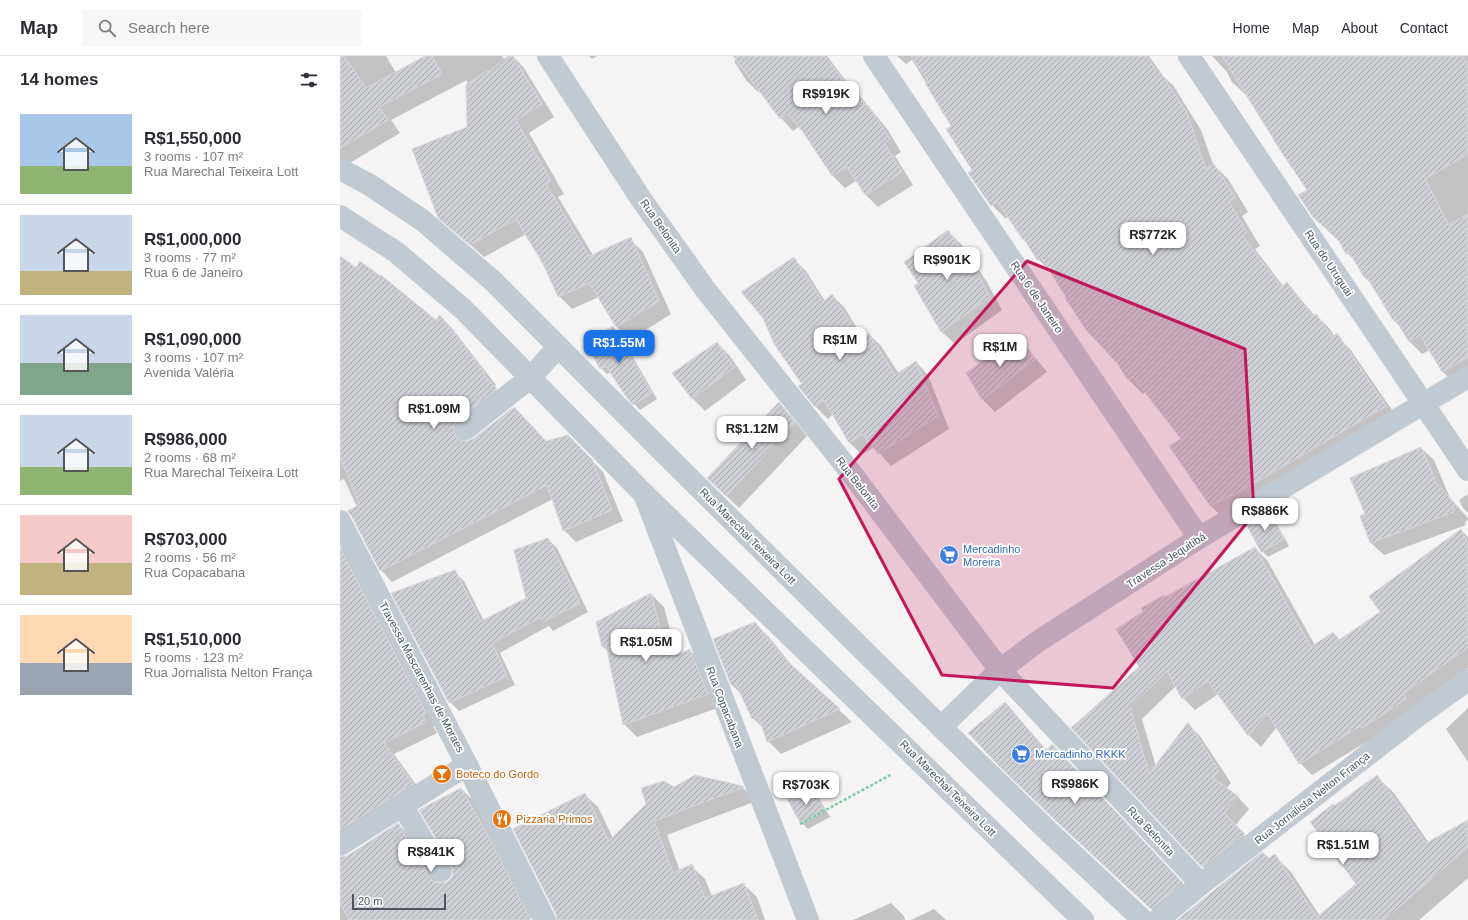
<!DOCTYPE html>
<html lang="en">
<head>
<meta charset="utf-8">
<style>
  :root { --surface:#fff; --page:#f7f7f7; --text:#2b2b33; --muted:#7c7c81; --line:#e1e1e2; --accent:#1a73e8 }
  body { margin:0; font-family:Arial,sans-serif; background:var(--page); color:var(--text); height:100vh; display:flex; flex-direction:column; font-size:15px; white-space:nowrap }
  * { box-sizing:border-box; margin:0 }
  p { font-size:13px; color:var(--muted) }
  .icon { flex:none; width:22px; height:22px; fill:none; stroke:currentColor; stroke-width:2; stroke-linecap:round; stroke-linejoin:round }
  .map { position:relative; flex:1; overflow:hidden }
  .panel { display:flex; flex-direction:column; background:var(--surface); width:340px }
  .panel>* { flex:none }
  .scale { position:absolute; left:12px; bottom:10px; width:94px; box-sizing:border-box; padding-left:4px; border:2px solid #4a5661; border-top:0; font-size:11px; line-height:14px; white-space:nowrap; color:#4a5661; -webkit-text-stroke:3px #fff; paint-order:stroke }
  .price { position:absolute; translate:-50% -34px; padding:0 9px; border-radius:8px; background:#fff; color:#222; font-size:13px; line-height:26px; filter:drop-shadow(0 1px 2px #0008) }
  .price::after { content:''; position:absolute; left:50%; top:24px; width:12px; height:9px; margin-left:-6px; background:inherit; clip-path:polygon(0 0,100% 0,50% 100%) }
  .price.selected { background:var(--accent); color:#fff }
  ul { padding:0; list-style:none }
  li { display:flex; align-items:center; gap:12px; height:100px; padding:0 20px }
  li+li { border-top:1px solid var(--line) }
  li span { display:grid; place-items:center; flex:none; width:112px; height:80px; border-radius:0px; color:#555 }
  li>.icon { margin-inline-start:auto }
  span .icon { width:48px; height:48px; fill:#fffc; stroke-width:1 }
  li b { font-size:17px }
  h2 { display:flex; justify-content:space-between; align-items:center; height:48px; padding:0 20px; font-size:17px }
  header { display:flex; align-items:center; gap:24px; box-sizing:border-box; height:56px; padding:0 20px; background:var(--surface); border-bottom:1px solid var(--line) }
  header strong { font-size:19px }
  nav { display:flex; gap:22px; margin-inline-start:auto; font-size:14px }
  .search { width:280px; height:36px; background:var(--page); display:flex; align-items:center; gap:10px; box-sizing:border-box; padding:0 14px; border-radius:0px; color:var(--muted); font-size:15px }
  main { display:flex; flex:1; min-height:0 }
  .map>svg:first-child { display:block }
  .shadow { fill:#0003 }
  .building { fill:url(#building-hatch); stroke:#d7d9de }
  .lines { fill:none; stroke-linecap:round; stroke-linejoin:round }
  .path { stroke:#7ad0a6; stroke-width:2.5; stroke-dasharray:3 2; stroke-linecap:butt }
  .minor { stroke:#c1cad2; stroke-width:22 }
  .marked { fill:#c2185b; fill-opacity:0.2; stroke:#c2185b; stroke-width:3; stroke-linejoin:round }
  .labels { text-anchor:middle; stroke-width:3.5; stroke-linejoin:round; paint-order:stroke }
  .street-label { font-size:11px; fill:#4a5661; stroke:#fff }
  .shop-label { font-size:11px; fill:#366cbe; stroke:#fff; text-anchor:start }
  .food-label { font-size:11px; fill:#c56008; stroke:#fff; text-anchor:start }
</style>
</head>
<body>
<header>
<strong>Map</strong>
<div class="search"><svg class="icon" aria-label="search" viewBox="0 0 24 24"><circle cx="10" cy="10" r="6"/><path d="M15 15l6 6"/></svg>Search here</div>
<nav><a>Home</a><a>Map</a><a>About</a><a>Contact</a></nav>
</header>
<main>
<section class="panel">
<h2>14 homes<svg class="icon" aria-label="filters" viewBox="0 0 24 24"><path d="M4 7h16M4 17h16"/><circle cx="9" cy="7" r="2"/><circle cx="15" cy="17" r="2"/></svg></h2>
<ul>
<li><span style="background:linear-gradient(#a9c7e8 65%,#8fb573 0)"><svg class="icon" aria-label="home" viewBox="0 0 24 24"><path d="M3 11l9-7 9 7M6 9v11h12V9"/></svg></span><div><b>R$1,550,000</b><p>3 rooms · 107 m²</p><p>Rua Marechal Teixeira Lott</p></div></li>
<li><span style="background:linear-gradient(#c9d6e8 70%,#c2b280 0)"><svg class="icon" aria-label="home" viewBox="0 0 24 24"><path d="M3 11l9-7 9 7M6 9v11h12V9"/></svg></span><div><b>R$1,000,000</b><p>3 rooms · 77 m²</p><p>Rua 6 de Janeiro</p></div></li>
<li><span style="background:linear-gradient(#c9d6e8 60%,#7fa58c 0)"><svg class="icon" aria-label="home" viewBox="0 0 24 24"><path d="M3 11l9-7 9 7M6 9v11h12V9"/></svg></span><div><b>R$1,090,000</b><p>3 rooms · 107 m²</p><p>Avenida Valéria</p></div></li>
<li><span style="background:linear-gradient(#c9d6e8 65%,#8fb573 0)"><svg class="icon" aria-label="home" viewBox="0 0 24 24"><path d="M3 11l9-7 9 7M6 9v11h12V9"/></svg></span><div><b>R$986,000</b><p>2 rooms · 68 m²</p><p>Rua Marechal Teixeira Lott</p></div></li>
<li><span style="background:linear-gradient(#f6c9c9 60%,#c2b280 0)"><svg class="icon" aria-label="home" viewBox="0 0 24 24"><path d="M3 11l9-7 9 7M6 9v11h12V9"/></svg></span><div><b>R$703,000</b><p>2 rooms · 56 m²</p><p>Rua Copacabana</p></div></li>
<li><span style="background:linear-gradient(#ffd9b3 60%,#9aa5b1 0)"><svg class="icon" aria-label="home" viewBox="0 0 24 24"><path d="M3 11l9-7 9 7M6 9v11h12V9"/></svg></span><div><b>R$1,510,000</b><p>5 rooms · 123 m²</p><p>Rua Jornalista Nelton França</p></div></li>
</ul>
</section>
<div class="map">
<svg width="1128" height="864" viewBox="0 0 1128 864">
  <defs>
    <pattern id="building-hatch" width="6" height="6" patternUnits="userSpaceOnUse"><rect width="6" height="6" fill="#cdcfd5"/><path d="M-1 1l2-2M0 6l6-6M5 7l2-2" fill="none" stroke="#a8abb0"/></pattern>
  </defs>
  <rect width="100%" height="100%" fill="#f5f3f3"/>
  <g class="shadow">
    <path d="M0 0H46L56 17 87 0H162L165 4 170 0H173L184 12 214 61 189 77 224 138 218 141 253 199 290 183 303 196 331 258 290 284 277 271 259 241 232 253 219 240 204 208 186 178 144 201 99 161 128 71 127 24 51 64 60 77 8 108 0 103Z"/>
    <path d="M249 0H257L252 3Z"/>
    <path d="M401 0H487L509 29 521 41 548 74 561 96 555 100 573 129 538 151 526 139 517 124 505 132 493 120 460 70 453 75 441 62 421 35 418 36 406 24 394 5Z"/>
    <path d="M557 0H809L823 20 833 29 861 74 873 108 888 123 908 156 902 160 920 190 915 193 943 230 947 228 960 242 975 260 976 259 990 273 994 280 996 279 1010 293 1059 364 885 464 871 450 830 390 842 383 805 336 803 338 789 324 777 307 728 241 712 217 698 203 668 161 666 163 652 149 633 114 613 70 572 4 566 8Z"/>
    <path d="M872 0H1128V322L1116 329 1103 316 1090 294 1082 298 1069 285 1062 272 1053 264 1034 230 1024 221 1016 206 1007 197 1001 187 973 160 969 134 907 38 906 39 892 26 886 15Z"/>
    <path d="M608 175 621 188 647 226 662 254 615 288 602 276 575 230 579 228Z"/>
    <path d="M0 200 96 266 100 260 111 271 156 329 154 331 167 344 125 380V386H207L228 380 263 416 283 465 236 486 224 474 213 443 52 526 41 514 28 474 4 423 0 425Z"/>
    <path d="M453 202 466 215 485 245 492 239 504 251 524 283 529 278 541 290 559 318 576 306 588 319 609 373 551 410 534 391 522 399 510 387 493 358 488 363 475 350 463 328Z"/>
    <path d="M273 271 279 277 317 343 300 354 287 341 271 316 267 318 261 312Z"/>
    <path d="M677 282 690 295 707 316 655 356 643 344 627 318Z"/>
    <path d="M377 287 390 300 406 324 365 355 353 343 333 318Z"/>
    <path d="M439 347 451 360 467 380 399 452 368 422Z"/>
    <path d="M1081 392 1094 404 1110 442 1128 462V464L1125 466 1126 469 1044 499 1031 487 1021 460 1027 459Z"/>
    <path d="M1128 438V457L1123 452 1119 444Z"/>
    <path d="M929 458 935 465 949 490 928 501 922 495Z"/>
    <path d="M1121 474 1128 481V612L1033 682 972 719 960 707 937 671 921 691 909 679 878 638 855 654 843 642 836 630 802 663 816 711 848 668 860 680 891 727 886 733 897 740 909 753 895 770 916 791 875 823 733 672 800 612 804 557 824 540 826 542 915 492 927 504 975 589 993 577 1000 584 1041 557Z"/>
    <path d="M208 483 217 492 248 556 213 575 209 570 160 597 175 629 119 655 110 646 114 516 124 525 144 565 187 542Z"/>
    <path d="M0 491 9 500 97 669 93 670 97 677 54 698 84 740 0 795Z"/>
    <path d="M311 538 324 551 336 596 338 595 341 598 350 594 363 607 380 651 297 681 284 668 269 596 263 591Z"/>
    <path d="M415 567 428 580 454 612 512 666 441 698 428 685 424 673 413 662 402 639 392 629 375 584Z"/>
    <path d="M665 647 707 695 722 699 852 837 822 863 675 725Z"/>
    <path d="M1128 652V706L1106 673Z"/>
    <path d="M1037 721 1054 737 1089 787 1128 766V822L1079 864H839L935 800 951 816 980 860 1017 828 994 751Z"/>
    <path d="M402 731 416 745 327 779 340 815 351 810 365 823 372 840 403 828 417 841 425 864H225L244 738 258 751 273 782 334 732Z"/>
    <path d="M121 733 133 744 194 860 186 864H0V802L7 801 58 768 69 780 98 828 108 827 113 821Z"/>
    <path d="M471 733 477 739 490 761 468 773 462 767Z"/>
    <path d="M551 847 564 860 565 864H513Z"/>
    <path d="M594 853 606 864H571Z"/>
  </g>
  <g class="building">
    <path d="M0 0H4L26 32 85 0H92L102 18 39 51 48 64 0 92Z"/>
    <path d="M168 0H173L202 48 176 64 211 125 206 128 249 200 291 181 319 245 276 271 249 227 218 241 203 208 176 163 130 189 98 162 72 93 127 71 126 29 148 14 149 16Z"/>
    <path d="M393 0H485L507 29 508 27 536 61 550 83 544 87 562 116 525 139 507 111 492 120 463 76 448 58 440 63Z"/>
    <path d="M571 0H806L817 15 819 14 847 57 866 113 874 108 895 141 889 146 907 176 902 179 941 231 947 226 973 260 976 258 992 281 997 277 1046 350 892 440 891 439 870 450 829 390 841 383 793 321 788 324 777 307 746 274 725 242 726 241 701 201 697 204 684 183 683 184 657 145 651 150 628 117 632 114 606 73 611 70 585 27 588 25Z"/>
    <path d="M882 0H1123L1128 9V98L1085 123 1109 169 1128 158V301L1102 316 1080 279 1069 286 1055 263 1053 264 1026 220 1024 221 1009 196 1006 198 999 185 973 161 958 139 967 134 942 97Z"/>
    <path d="M608 174 635 212 650 241 601 276 574 230 578 227 564 206Z"/>
    <path d="M0 200 16 212 20 205 40 220 41 219 96 264 100 259 145 317 144 319 157 333 118 364 114 369V374L117 381 122 385H127L133 383 174 351 206 385 228 379 252 403 272 454 223 475 207 429 40 515 11 459 7 455 19 449 0 400Z"/>
    <path d="M454 201 483 246 492 238 521 284 529 277 555 319 576 305 598 360 538 398 523 378 509 387 484 344 475 351 458 330 462 328 434 288 423 262 401 236Z"/>
    <path d="M273 270 312 337 293 349 287 342 266 310 260 313 245 286Z"/>
    <path d="M677 281 695 303 642 344 626 317Z"/>
    <path d="M377 286 394 311 352 343 332 317Z"/>
    <path d="M439 346 455 366 386 440 367 422Z"/>
    <path d="M1081 391 1097 428 1118 451 1113 453 1114 456 1030 487 1020 460 1025 458 1010 422Z"/>
    <path d="M929 457 944 483 921 496 906 468Z"/>
    <path d="M1121 473 1128 489V591L1063 638 1066 643 1022 672 1020 670 959 708 927 657 908 680 868 625 842 643 827 615 790 651 809 718 848 666 879 714 873 722 898 740 884 757 905 778 862 811 731 672 799 611 776 573 803 556 801 552 824 539 825 541 915 491 971 591 993 576 999 584 1040 556 1029 540Z"/>
    <path d="M208 482 240 547 203 566 201 561 152 587 167 620 109 647 51 537 115 514 141 565 186 542 174 494Z"/>
    <path d="M0 492 86 657 83 659 86 666 44 687 73 728 0 774Z"/>
    <path d="M311 537 327 599 338 593 340 598 350 593 368 638 283 669 266 590 262 591 256 566Z"/>
    <path d="M415 566 444 602 500 653 427 686 418 660 412 663 396 628 391 629 373 583Z"/>
    <path d="M665 646 706 694 712 688 843 827 811 853 716 765 664 715 628 677Z"/>
    <path d="M355 719 403 730 404 731 314 765 333 817 352 808 365 842 404 827 418 864H217L216 858 173 773 245 737 269 785 306 748 301 732 324 725 334 731Z"/>
    <path d="M1037 719 1086 787 1128 764V791L1044 864H837L922 796 929 802 935 798 977 861 1016 828 970 766 993 748 994 750Z"/>
    <path d="M121 732 148 779 191 864H9L0 846V801L7 800 58 767 90 822 95 826 101 827 107 826 112 821 113 815 112 809 79 754Z"/>
    <path d="M471 732 485 755 461 768 447 743Z"/>
  </g>
  <g class="lines">
    <path class="path" d="M460 768 552 718"/>
    <g class="minor">
      <path d="M208 0 301 143 365 233 512 418 660 614 861 828"/>
      <path d="M534 0 859 482"/>
      <path d="M849 0 1128 414"/>
      <path d="M0 113 30 129 82 164 153 225 323 396 601 671 707 774 803 864"/>
      <path d="M0 160 56 196 123 253 303 437 743 864"/>
      <path d="M126 373 190 322 218 291"/>
      <path d="M306 443 468 864"/>
      <path d="M0 465 127 709 205 864"/>
      <path d="M601 671 660 614 697 586 859 482 1128 321"/>
      <path d="M62 749 101 815"/>
      <path d="M0 789 127 709"/>
      <path d="M818 864 861 828 1079 659 1128 624"/>
    </g>
  </g>
  <path class="marked" d="M687 205 905 293 914 458 773 632 602 619 499 423Z"/>
  <defs>
    <symbol id="supermarket-disc" viewBox="-11 -11 22 22"><circle r="9.5" fill="#3f7fe0" stroke="#fff"/><path d="M-6-5.5h2.5l.6 2H6L4.5 2H-2.5L-4.4-4H-6ZM-1.5 3.2a1.3 1.3 0 1 0 .1 0ZM3 3.2a1.3 1.3 0 1 0 .1 0Z" fill="#fff"/></symbol>
    <symbol id="bar-disc" viewBox="-11 -11 22 22"><circle r="9.5" fill="#e8710a" stroke="#fff"/><path d="M-6-5H6L.8 .8V4.5H3.5V6h-7V4.5H-.8V.8Z" fill="#fff"/></symbol>
    <symbol id="restaurant-disc" viewBox="-11 -11 22 22"><circle r="9.5" fill="#e8710a" stroke="#fff"/><path d="M-5-6h1v4h1v-4h1v4h1v-4h1v5L-1.5 .5V6h-2V.5L-5-1ZM5-6V6H3V1.5H1.5Q1.5-4 5-6Z" fill="#fff"/></symbol>
  </defs>
  <g fill-rule="evenodd">
    <use href="#supermarket-disc" x="598" y="488" width="22" height="22"/>
    <use href="#supermarket-disc" x="670" y="687" width="22" height="22"/>
    <use href="#bar-disc" x="91" y="707" width="22" height="22"/>
    <use href="#restaurant-disc" x="151" y="752" width="22" height="22"/>
  </g>
  <g class="labels">
    <g class="street-label">
      <text transform="translate(321 170) rotate(55)" y="4">Rua Belonita</text>
      <text transform="translate(989 207) rotate(56)" y="4">Rua do Uruguai</text>
      <text transform="translate(697 241) rotate(56)" y="4">Rua 6 de Janeiro</text>
      <text transform="translate(518 427) rotate(52)" y="4">Rua Belonita</text>
      <text transform="translate(408 480) rotate(45)" y="4">Rua Marechal Teixeira Lott</text>
      <text transform="translate(826 504) rotate(-33)" y="4">Travessa Jequitibá</text>
      <text transform="translate(82 621) rotate(62)" y="4">Travessa Mascarenhas de Moraes</text>
      <text transform="translate(385 651) rotate(69)" y="4">Rua Copacabana</text>
      <text transform="translate(608 732) rotate(45)" y="4">Rua Marechal Teixeira Lott</text>
      <text transform="translate(972 742) rotate(-38)" y="4">Rua Jornalista Nelton França</text>
      <text transform="translate(811 775) rotate(47)" y="4">Rua Belonita</text>
    </g>
    <g class="shop-label">
      <text x="623" y="497">Mercadinho<tspan x="623" dy="13">Moreira</tspan></text>
      <text x="695" y="702">Mercadinho RKKK</text>
    </g>
    <g class="food-label">
      <text x="116" y="722">Boteco do Gordo</text>
      <text x="176" y="767">Pizzaria Primos</text>
    </g>
  </g>
</svg>
<div class="scale">20 m</div>
<b class="price" style="left:486px;top:59px">R$919K</b>
<b class="price" style="left:813px;top:200px">R$772K</b>
<b class="price" style="left:607px;top:225px">R$901K</b>
<b class="price" style="left:500px;top:305px">R$1M</b>
<b class="price selected" style="left:279px;top:308px">R$1.55M</b>
<b class="price" style="left:660px;top:312px">R$1M</b>
<b class="price" style="left:94px;top:374px">R$1.09M</b>
<b class="price" style="left:412px;top:394px">R$1.12M</b>
<b class="price" style="left:925px;top:476px">R$886K</b>
<b class="price" style="left:306px;top:607px">R$1.05M</b>
<b class="price" style="left:735px;top:749px">R$986K</b>
<b class="price" style="left:466px;top:750px">R$703K</b>
<b class="price" style="left:1003px;top:810px">R$1.51M</b>
<b class="price" style="left:91px;top:817px">R$841K</b>
</div>
</main>
</body>
</html>
